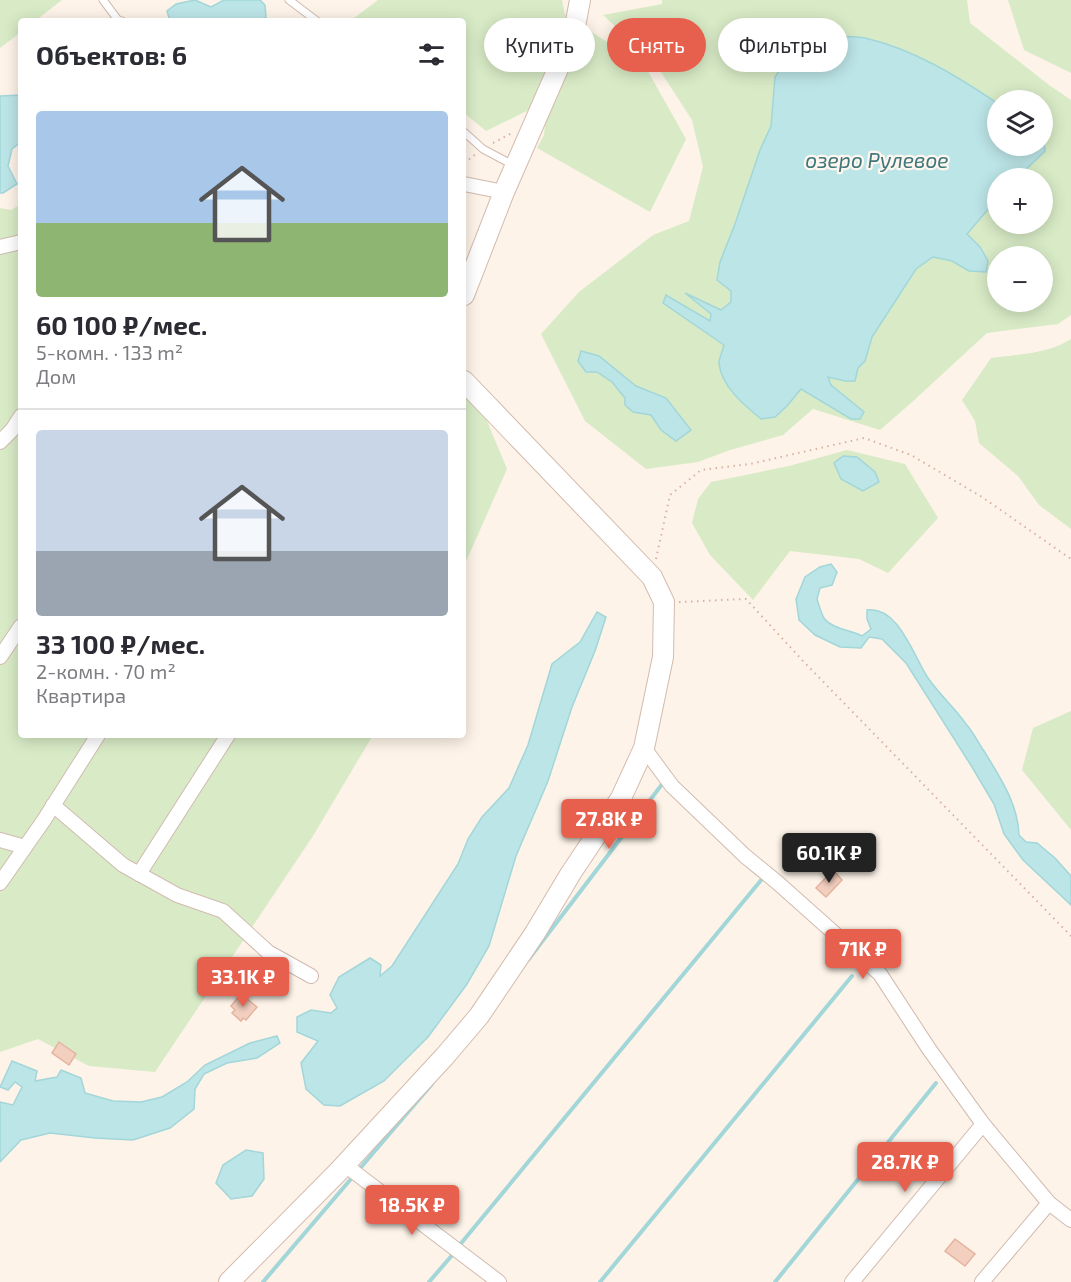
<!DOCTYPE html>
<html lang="ru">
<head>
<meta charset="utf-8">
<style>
  :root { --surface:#fff; --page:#f7f7f7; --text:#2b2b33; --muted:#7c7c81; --line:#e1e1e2; --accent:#e7604d }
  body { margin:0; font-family:"Exo 2",sans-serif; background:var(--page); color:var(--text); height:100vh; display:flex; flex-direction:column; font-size:22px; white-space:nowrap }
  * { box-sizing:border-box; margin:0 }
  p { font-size:20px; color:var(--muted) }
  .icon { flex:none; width:33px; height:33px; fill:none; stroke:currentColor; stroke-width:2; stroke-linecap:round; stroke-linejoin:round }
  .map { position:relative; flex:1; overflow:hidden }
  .details { position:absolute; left:18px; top:18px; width:448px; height:720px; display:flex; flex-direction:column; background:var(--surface); border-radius:6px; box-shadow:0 3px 15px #0003 }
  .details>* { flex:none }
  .guide { position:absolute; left:484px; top:18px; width:496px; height:54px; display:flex; gap:12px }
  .tools { position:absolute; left:987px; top:90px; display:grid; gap:12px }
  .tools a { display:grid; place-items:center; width:66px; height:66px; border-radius:50%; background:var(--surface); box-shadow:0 3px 15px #0003; font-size:30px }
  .price { position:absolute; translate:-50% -51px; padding:0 14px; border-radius:6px; background:var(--accent); color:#fff; font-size:20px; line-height:39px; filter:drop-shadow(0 2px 3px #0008) }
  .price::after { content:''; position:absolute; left:50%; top:36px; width:18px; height:14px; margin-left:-9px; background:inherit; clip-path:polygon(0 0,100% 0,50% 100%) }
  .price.current { background:#222; color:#fff }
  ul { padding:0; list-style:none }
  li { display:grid; align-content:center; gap:12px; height:318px; padding:0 18px }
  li+li { border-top:2px solid var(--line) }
  li span { display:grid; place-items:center; height:186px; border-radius:6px; color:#555 }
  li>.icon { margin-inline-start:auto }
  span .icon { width:108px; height:108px; fill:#fffc; stroke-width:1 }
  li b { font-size:26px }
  h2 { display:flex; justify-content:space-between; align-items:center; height:72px; padding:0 18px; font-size:26px }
  .tag { padding:0 21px; border-radius:27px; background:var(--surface); box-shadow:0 3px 15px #0003; font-size:21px; line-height:54px }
  .tag.current { background:var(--accent); color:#fff }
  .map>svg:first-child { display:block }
  .green { fill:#d8ebc6; fill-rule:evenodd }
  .water { fill:#bce5e7; stroke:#a2d6d9; stroke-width:1.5 }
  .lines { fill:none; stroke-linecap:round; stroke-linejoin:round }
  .stream { stroke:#a2d6d9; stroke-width:4 }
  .building { fill:#f2cfbf; stroke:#e5b39f; stroke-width:1.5 }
  .lane-casing { stroke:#d1bbb0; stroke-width:9 }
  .street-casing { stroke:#d1bbb0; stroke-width:16 }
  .secondary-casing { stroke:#d4bbad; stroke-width:22 }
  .path { stroke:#d8b1a2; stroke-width:2; stroke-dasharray:1.5 4.5; stroke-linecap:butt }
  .lane { stroke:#fff; stroke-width:7 }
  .street { stroke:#fff; stroke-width:14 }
  .secondary { stroke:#fff; stroke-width:20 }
  .labels { text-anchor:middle; stroke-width:4.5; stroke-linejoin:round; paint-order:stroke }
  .water-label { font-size:21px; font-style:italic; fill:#3f787c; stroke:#fff7ef }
</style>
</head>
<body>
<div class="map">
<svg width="1071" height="1282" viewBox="0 0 1071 1282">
  <rect width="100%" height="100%" fill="#fdf3e8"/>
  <g class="green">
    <path d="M0 0H62L35 21H21V32L0 48Z"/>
    <path d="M378 0H562L565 15 645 66 686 139 650 212 537 148 544 135 547 101 486 131 464 113V21H350Z"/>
    <path d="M662 0H967L970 23 1049 85 1071 100V315L1058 324 987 333 911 403 880 430 813 409 783 435 730 450 698 462 646 469 585 421 541 334 579 292 653 235 689 221 703 167 692 120 655 63 603 15 662 4ZM998 100H1042V146H998ZM998 178H1042V224H998ZM998 256H1042V302H998Z"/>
    <path d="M1008 0H1071V73L1024 50Z"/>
    <path d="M21 204V735H373L313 836 155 1072 89 1066 38 1039 0 1052V208L11 210Z"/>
    <path d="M1071 339V529L1039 505 1018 476 979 443 975 421 962 400 991 358C1015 355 1051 353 1071 339Z"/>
    <path d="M464 391 482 409 507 469 464 566Z"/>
    <path d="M847 450 905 464 938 518 888 573 859 559 790 551 753 600 710 555 692 523 698 499 711 482 789 466Z"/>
    <path d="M1071 711V830L1022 770 1033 728Z"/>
  </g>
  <g class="water">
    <path d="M195 0 211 7 224 0H260L265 5 266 17 260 21H170L167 11 176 4Z"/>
    <path d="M832 36C843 37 854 36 865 38 913 49 957 76 997 103L998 146H1042L1043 136 1045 151 1017 178H998L997 199 967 234 980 247 988 261 986 272 969 271 952 261 933 257 916 269 872 337 865 361 858 368 855 381H845L828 377 831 385 864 412 860 419H851L801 389 787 406 775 417 761 419C744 405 721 386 719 363 719 358 723 350 724 345L663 303 666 295 710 321 711 314 685 293 721 310 731 302V291L717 280 720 262 735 224 760 150 771 126 775 77 789 56 808 41Z"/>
    <path d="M21 95V142L12 149 8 166 17 184 3 193H0V96Z"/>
    <path d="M581 351 599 356 636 386 666 398 691 430 676 441 661 430 651 415 633 412 625 405V398L612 382 597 372H586L578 361Z"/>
    <path d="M843 456 857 457 875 472 879 482 863 491 841 479 834 463Z"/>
    <path d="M831 564 837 572 832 585 820 588 817 599C819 605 821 613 824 618 832 629 851 630 862 636L871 629 867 619V610C898 605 914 657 928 678 939 694 955 708 966 724 973 732 978 742 984 751 1000 777 1018 804 1019 835L1026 842 1037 843 1055 858 1071 876V905L1023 860 1004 834 994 804 972 767 906 663 882 639 869 637 861 648 840 647 815 635 799 620 796 599 805 577 820 567Z"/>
    <path d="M597 612 606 617 595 651 572 707 548 781 516 856 489 946 467 984 428 1037 384 1081 340 1106 324 1105 306 1089 301 1063 318 1041 297 1032V1017L311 1010 331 1013 337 1008 330 995 339 977 370 958 381 965 380 976 392 966 458 864 468 839 482 817 509 788 528 745 552 664 580 642Z"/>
    <path d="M277 1036 280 1043 257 1058 227 1063 204 1074 195 1089 194 1109 170 1128 133 1140 95 1138 50 1133 21 1140 0 1162V1102L13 1105 22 1087 15 1082 8 1090 0 1087 12 1061 37 1071 35 1081 57 1077 61 1070 81 1078 85 1093 113 1101 141 1102 162 1097 187 1082 205 1065 250 1043Z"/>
    <path d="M246 1150 263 1153 264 1179 252 1196 231 1199 216 1183 223 1165Z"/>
  </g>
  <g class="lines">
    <g class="stream">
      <path d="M528 960 663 783"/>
      <path d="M458 1247 762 879"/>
      <path d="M263 1282 432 1084"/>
      <path d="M429 1282 454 1253"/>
      <path d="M600 1282 852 976"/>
      <path d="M775 1282 936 1083"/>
    </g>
  </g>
  <g class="building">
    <path d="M833 870 842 880 826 897 816 888Z"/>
    <path d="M241 994 257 1007 246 1020 243 1018 241 1021 232 1013 235 1010 231 1006Z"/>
    <path d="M59 1042 76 1054 69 1065 52 1053Z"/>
    <path d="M955 1239 975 1254 965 1266 945 1251Z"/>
  </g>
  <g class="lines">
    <defs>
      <g id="lane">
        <path d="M103 0 118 20 122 21"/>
        <path d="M289 0 317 21"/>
        <path d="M464 132 483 149 513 165"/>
      </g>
      <g id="street">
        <path d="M464 184 504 192"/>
        <path d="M0 247 21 242"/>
        <path d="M0 442 12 430 21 416"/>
        <path d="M0 657 21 626"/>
        <path d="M644 748 672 786 745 856 778 883 880 974 929 1049 983 1124 1049 1203 1071 1220"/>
        <path d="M53 805 123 865 177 895 223 911 268 952 311 976"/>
        <path d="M0 840 25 847"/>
        <path d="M139 874 228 735"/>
        <path d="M0 883 44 820 98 735"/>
        <path d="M345 1165 499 1282"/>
        <path d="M852 1282 983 1124"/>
        <path d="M982 1282 1049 1203"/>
      </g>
      <g id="secondary">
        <path d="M464 295 504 192 574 32 580 0"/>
        <path d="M229 1282 338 1172 445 1056 479 1016 535 933 571 873 621 798 644 748 663 657 664 602 652 577 464 381"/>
      </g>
    </defs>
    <use href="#lane" class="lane-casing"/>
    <use href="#street" class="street-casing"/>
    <use href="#secondary" class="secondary-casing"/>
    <g class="path">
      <path d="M493 143 512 133"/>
      <path d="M464 163 476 154"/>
      <path d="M656 559 670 495 701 470 750 464 864 438 911 455 982 497 1071 559"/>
      <path d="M679 602 746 599 803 661 1071 936"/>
    </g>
    <use href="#lane" class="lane"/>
    <use href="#street" class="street"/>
    <use href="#secondary" class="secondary"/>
  </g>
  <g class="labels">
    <g class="water-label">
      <text x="877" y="168">озеро Рулевое</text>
    </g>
  </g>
</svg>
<div class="tools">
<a><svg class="icon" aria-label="layers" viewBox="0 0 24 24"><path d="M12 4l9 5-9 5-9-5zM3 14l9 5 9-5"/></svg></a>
<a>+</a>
<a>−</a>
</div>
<b class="price" style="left:609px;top:850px">27.8K ₽</b>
<b class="price current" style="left:829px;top:884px">60.1K ₽</b>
<b class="price" style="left:863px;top:980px">71K ₽</b>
<b class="price" style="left:243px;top:1008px">33.1K ₽</b>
<b class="price" style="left:905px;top:1193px">28.7K ₽</b>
<b class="price" style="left:412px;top:1236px">18.5K ₽</b>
<div class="guide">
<a class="tag">Купить</a>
<a class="tag current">Снять</a>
<a class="tag">Фильтры</a>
</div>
<section class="details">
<h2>Объектов: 6<svg class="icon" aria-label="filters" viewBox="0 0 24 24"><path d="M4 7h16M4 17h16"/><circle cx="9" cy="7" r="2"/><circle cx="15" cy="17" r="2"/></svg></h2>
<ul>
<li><span style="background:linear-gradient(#a9c7e8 60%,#8fb573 0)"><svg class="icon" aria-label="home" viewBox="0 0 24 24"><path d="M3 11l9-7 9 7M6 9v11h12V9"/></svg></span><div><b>60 100 ₽/мес.</b><p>5-комн. · 133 m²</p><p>Дом</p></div></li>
<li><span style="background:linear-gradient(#c9d6e8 65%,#9aa5b1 0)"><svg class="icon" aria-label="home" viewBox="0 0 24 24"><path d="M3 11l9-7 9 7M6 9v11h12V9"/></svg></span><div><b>33 100 ₽/мес.</b><p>2-комн. · 70 m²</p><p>Квартира</p></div></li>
</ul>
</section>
</div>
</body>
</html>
